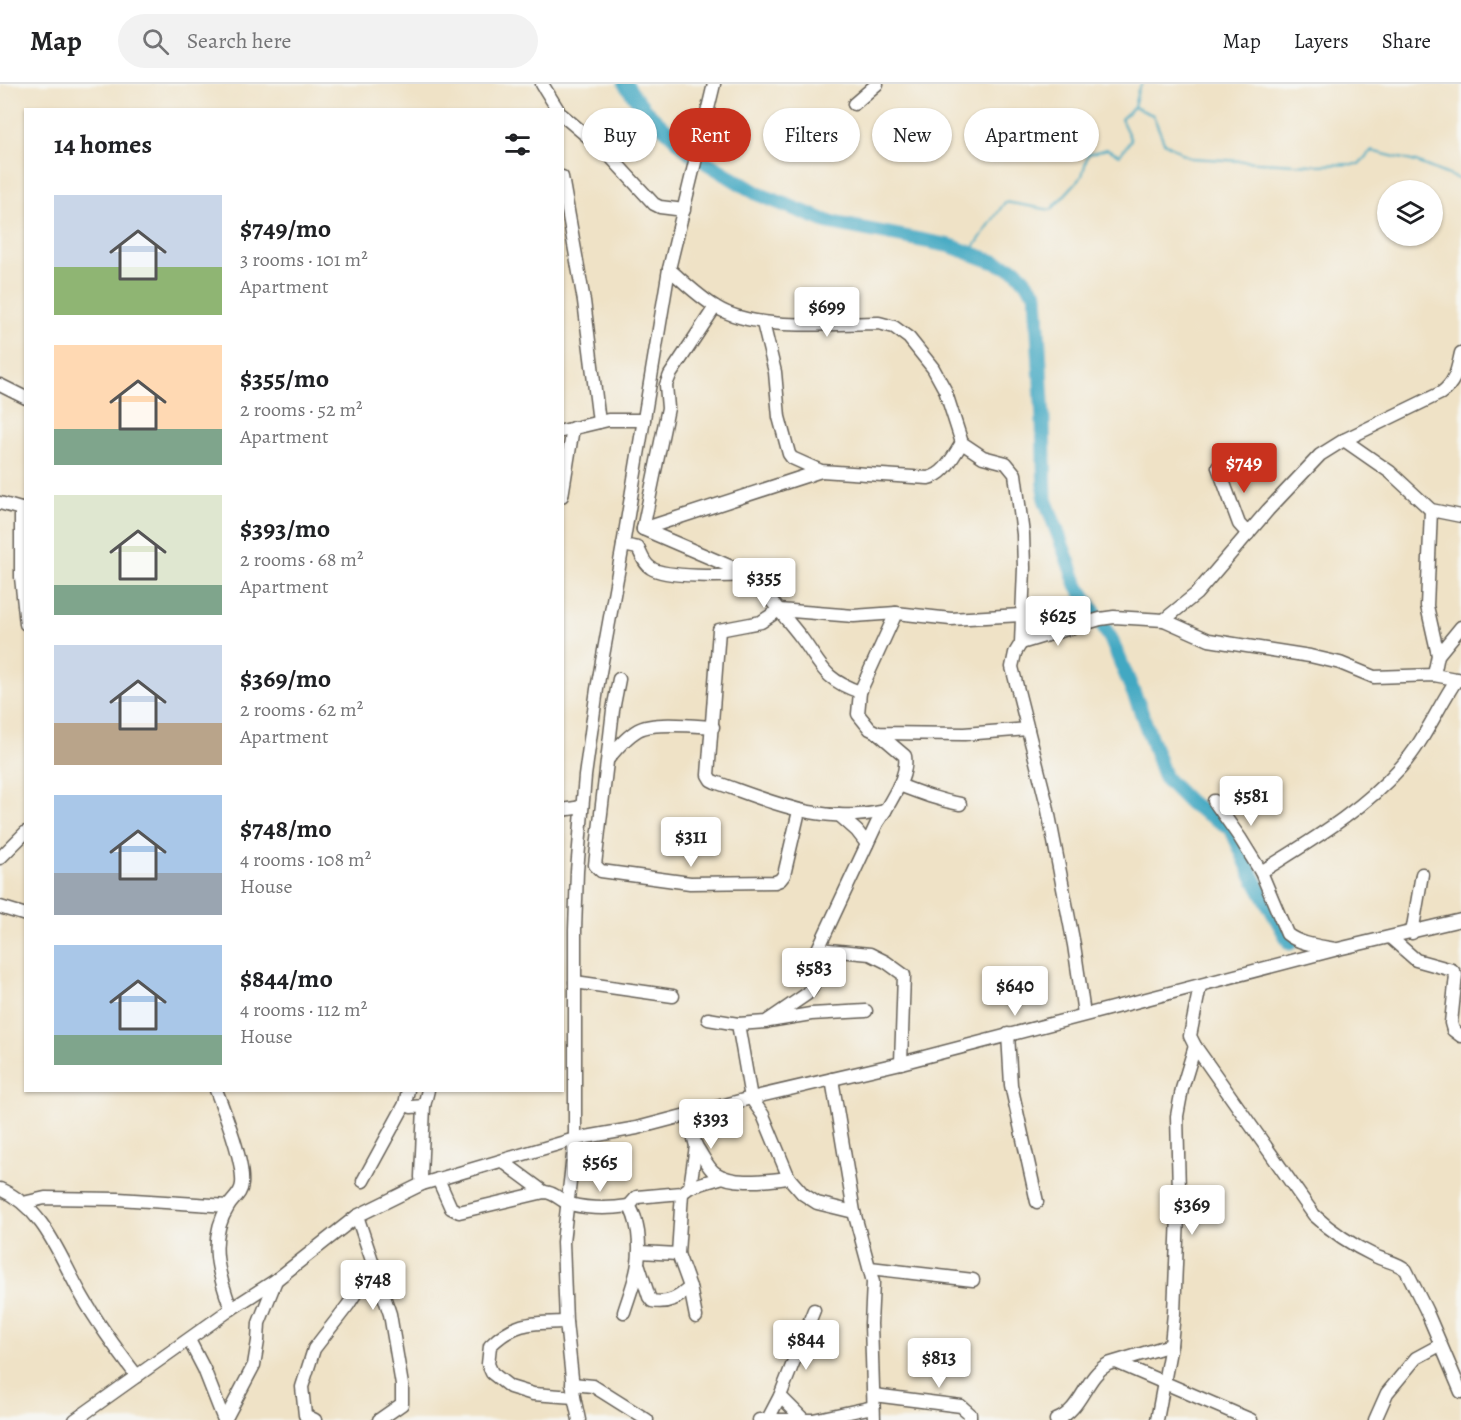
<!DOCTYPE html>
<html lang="en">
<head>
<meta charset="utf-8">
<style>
  :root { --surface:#fff; --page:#f2f2f2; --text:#202124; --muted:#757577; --line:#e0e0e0; --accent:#c8321e }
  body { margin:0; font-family:Alegreya,serif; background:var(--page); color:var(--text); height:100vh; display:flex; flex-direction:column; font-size:22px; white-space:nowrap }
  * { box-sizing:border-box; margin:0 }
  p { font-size:20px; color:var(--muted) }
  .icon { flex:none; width:33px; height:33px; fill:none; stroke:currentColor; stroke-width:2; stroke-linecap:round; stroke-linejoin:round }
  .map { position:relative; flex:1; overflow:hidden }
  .drawer { position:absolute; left:24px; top:24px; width:540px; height:984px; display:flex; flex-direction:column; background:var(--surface); border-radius:0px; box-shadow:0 2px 4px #0004 }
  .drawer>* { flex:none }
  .banner { position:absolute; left:582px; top:24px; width:570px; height:54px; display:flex; gap:12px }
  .controls { position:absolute; left:1377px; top:96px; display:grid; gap:12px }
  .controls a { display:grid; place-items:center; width:66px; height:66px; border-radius:50%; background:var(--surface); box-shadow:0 2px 4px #0004; font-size:30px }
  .price { position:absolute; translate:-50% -51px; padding:0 14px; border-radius:6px; background:#fff; color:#222; font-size:20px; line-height:39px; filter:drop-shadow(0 2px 3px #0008) }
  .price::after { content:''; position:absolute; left:50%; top:36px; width:18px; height:14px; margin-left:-9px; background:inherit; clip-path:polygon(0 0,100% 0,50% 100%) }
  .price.active { background:var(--accent); color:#fff }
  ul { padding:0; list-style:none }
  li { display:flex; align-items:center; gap:18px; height:150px; padding:0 30px }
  li span { display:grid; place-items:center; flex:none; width:168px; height:120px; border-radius:0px; color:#555 }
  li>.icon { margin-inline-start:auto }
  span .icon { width:72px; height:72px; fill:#fffc; stroke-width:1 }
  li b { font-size:26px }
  h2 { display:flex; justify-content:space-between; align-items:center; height:72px; padding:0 30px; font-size:26px }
  .pill { padding:0 21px; border-radius:27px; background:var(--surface); box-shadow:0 2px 4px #0004; font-size:21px; line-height:54px }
  .pill.active { background:var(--accent); color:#fff }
  header { display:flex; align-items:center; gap:36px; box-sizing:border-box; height:84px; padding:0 30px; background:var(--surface); border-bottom:2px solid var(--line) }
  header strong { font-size:28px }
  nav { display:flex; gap:33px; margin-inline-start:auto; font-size:21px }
  .search { width:420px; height:54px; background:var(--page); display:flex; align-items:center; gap:15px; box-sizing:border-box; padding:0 21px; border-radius:33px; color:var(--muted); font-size:22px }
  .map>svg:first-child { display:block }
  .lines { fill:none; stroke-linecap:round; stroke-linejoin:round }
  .stream { stroke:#42a8c2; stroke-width:2 }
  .river { stroke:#42a8c2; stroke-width:15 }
  .minor-casing { stroke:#666158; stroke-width:15 }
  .minor { stroke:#fff; stroke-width:12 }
</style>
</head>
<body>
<header>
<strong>Map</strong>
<div class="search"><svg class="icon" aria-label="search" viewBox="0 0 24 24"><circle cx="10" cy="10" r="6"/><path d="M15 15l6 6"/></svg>Search here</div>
<nav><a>Map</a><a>Layers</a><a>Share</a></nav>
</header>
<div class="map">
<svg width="1461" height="1336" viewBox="0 0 1461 1336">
  <rect width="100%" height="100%" fill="#f6f6f2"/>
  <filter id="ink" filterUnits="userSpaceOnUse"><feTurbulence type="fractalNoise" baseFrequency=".0167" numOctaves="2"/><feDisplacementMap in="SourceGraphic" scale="12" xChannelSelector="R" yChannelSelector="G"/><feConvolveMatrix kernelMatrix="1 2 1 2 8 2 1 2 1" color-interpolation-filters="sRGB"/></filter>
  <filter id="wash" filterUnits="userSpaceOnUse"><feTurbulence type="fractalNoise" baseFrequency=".008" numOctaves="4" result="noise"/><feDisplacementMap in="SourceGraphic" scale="24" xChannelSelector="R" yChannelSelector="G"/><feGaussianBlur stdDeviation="1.35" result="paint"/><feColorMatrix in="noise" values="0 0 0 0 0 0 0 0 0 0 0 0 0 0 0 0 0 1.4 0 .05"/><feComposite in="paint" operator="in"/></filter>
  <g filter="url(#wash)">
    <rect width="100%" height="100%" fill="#efe2c6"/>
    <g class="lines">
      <g class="stream">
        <path d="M1134 23 1138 6 1142 0"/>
        <path d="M970 169 1005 118 1051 126 1082 92 1088 70 1107 65 1120 71 1131 56 1121 35 1134 23 1153 31 1164 58 1190 74 1313 81 1359 80 1371 67 1416 78 1461 96"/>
      </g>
      <path class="river" d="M625 0 645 26 691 69 758 110 828 138 951 162 1016 186 1036 210 1043 336 1045 415 1077 501 1111 555 1139 622 1165 694 1190 719 1231 744 1251 789 1290 859"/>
    </g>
  </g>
  <g filter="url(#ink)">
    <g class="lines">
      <defs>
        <g id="minor">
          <path d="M542 0 558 26"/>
          <path d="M854 20 877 0"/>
          <path d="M562 31 606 68 654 120 660 123 684 126"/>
          <path d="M562 93 584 217 599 338"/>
          <path d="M669 185C684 198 699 213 716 223 756 248 831 239 879 239L894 243 909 254 933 284 945 306 962 359 983 373 1006 379 1015 390 1023 450 1024 484 1021 559 1015 569 1012 583 1047 721 1074 861 1084 930"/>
          <path d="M715 223 670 291 666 301 668 324 643 445 750 491 779 526 761 538 719 546 708 691 711 696 715 698C775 719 821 741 885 727 894 710 908 692 905 672L878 649"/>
          <path d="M763 239 775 288 779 333 789 370 792 374 821 387 928 394C945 391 953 372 962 359"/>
          <path d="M0 301 26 314"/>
          <path d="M562 347 608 336H644"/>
          <path d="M1344 356 1390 388 1431 426 1461 432"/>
          <path d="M1218 383 1239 440 1248 450"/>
          <path d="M562 412 573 344"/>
          <path d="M0 419 21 425H26"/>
          <path d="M21 425V493L26 540"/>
          <path d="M1431 426 1427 522 1438 571"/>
          <path d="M643 445 821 387"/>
          <path d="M623 461 638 464C641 470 644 480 651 484 665 494 727 492 746 491"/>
          <path d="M1021 531 951 535 896 529 860 608 858 630 870 645 878 649 964 650 1028 645"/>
          <path d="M1164 536 1196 510 1268 426 1320 371 1344 356 1441 309C1456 298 1457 286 1461 269"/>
          <path d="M1021 559 1100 535 1114 533 1164 536 1209 556 1310 572 1340 579 1374 593 1434 591 1461 596"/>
          <path d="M1434 591 1438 571 1461 543"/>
          <path d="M619 595 613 626 595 781 601 787 690 799 775 798 780 796 784 791 799 727"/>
          <path d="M860 608C822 595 822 581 800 552 793 543 786 535 779 526L854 532 896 529"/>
          <path d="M608 675C616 665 626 653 638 646 653 637 696 642 713 643"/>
          <path d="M899 701C920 709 938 716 960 720"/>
          <path d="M1214 717 1240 754 1261 788"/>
          <path d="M562 726 582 723"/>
          <path d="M839 731 857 747 867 760"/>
          <path d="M0 774 26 748"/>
          <path d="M0 823 26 831"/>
          <path d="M1412 849 1422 790"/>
          <path d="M1391 854 1416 876 1452 886 1456 891 1451 939 1453 946 1461 952"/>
          <path d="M818 865 870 870 886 878 904 891 901 979"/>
          <path d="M1335 865C1319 862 1299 860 1287 850L1261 788C1310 757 1361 728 1400 684 1424 658 1437 624 1457 595"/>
          <path d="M575 898 673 912"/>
          <path d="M1200 902 1190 952 1195 962 1314 1131C1331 1147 1354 1162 1375 1172 1385 1177 1397 1178 1406 1186L1426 1226 1461 1308"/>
          <path d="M708 935 738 940 751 1014 763 1031 789 1094 803 1110 817 1119 854 1128"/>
          <path d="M769 937 811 930 866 927"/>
          <path d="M738 940 766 938 807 910 812 904 815 893 818 865 877 739 885 727"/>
          <path d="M1008 950 1011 1001 1037 1118"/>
          <path d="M832 995 854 1128 873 1198 871 1240 874 1336"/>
          <path d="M216 1006C225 1029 244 1077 242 1100 241 1111 233 1114 228 1123 207 1156 219 1192 231 1225"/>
          <path d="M408 1006 405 1020 411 1023 424 1022 421 1093 422 1100"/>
          <path d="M424 1022 428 1006"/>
          <path d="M688 1032 696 1062 690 1103"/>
          <path d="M696 1062C702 1070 707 1083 715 1089 734 1102 768 1096 789 1094"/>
          <path d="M502 1077 544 1108"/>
          <path d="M438 1095 451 1124 459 1128 544 1108C555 1108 560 1117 570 1120 589 1125 609 1125 629 1122 635 1130 636 1138 638 1148 642 1181 634 1197 624 1228"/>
          <path d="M363 1097 405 1020"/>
          <path d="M0 1105C45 1125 59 1172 82 1212 98 1240 117 1266 137 1292"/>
          <path d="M682 1109 678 1170 690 1203 696 1233"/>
          <path d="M23 1119 45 1114 118 1115 228 1122"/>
          <path d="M629 1122 637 1113 682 1109 690 1103 723 1093"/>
          <path d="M357 1132 390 1230 402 1301V1320L379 1336"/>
          <path d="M640 1168 678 1170"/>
          <path d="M639 1182 649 1213 652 1217C668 1220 679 1214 690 1203"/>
          <path d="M870 1184 973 1196"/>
          <path d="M566 1238C532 1239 515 1237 490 1262L488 1280 492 1289 510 1303 533 1310 574 1313"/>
          <path d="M189 1256 204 1285 224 1336"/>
          <path d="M1116 1278 1251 1336"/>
          <path d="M572 1300 593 1302 647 1336"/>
          <path d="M874 1311 961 1322 970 1330V1336"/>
          <path d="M780 1312 804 1336"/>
          <path d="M768 1335 780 1312 814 1226"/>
          <path d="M75 1336 231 1225 276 1196 357 1132 422 1100 575 1055 637 1044 751 1014 901 979 1338 865 1461 836"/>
          <path d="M225 1336 254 1281 258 1257 259 1239 276 1196"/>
          <path d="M315 1336 305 1331 302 1303 314 1265 348 1221 373 1182"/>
          <path d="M579 1336 574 1313 566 1238 563 1158 575 1055V846L577 787 585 692 597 605 623 461 669 185 714 0"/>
          <path d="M759 1336H813L873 1323"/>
          <path d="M1056 1336C1082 1326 1085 1293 1108 1280L1171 1261"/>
          <path d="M1157 1336 1171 1261 1174 1229 1179 1107 1177 1032 1182 1005 1195 962"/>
          <path d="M1375 1336 1387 1309 1416 1274 1440 1261"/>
        </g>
      </defs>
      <use href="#minor" class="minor-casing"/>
      <use href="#minor" class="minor"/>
    </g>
  </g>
</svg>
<div class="controls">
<a><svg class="icon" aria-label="layers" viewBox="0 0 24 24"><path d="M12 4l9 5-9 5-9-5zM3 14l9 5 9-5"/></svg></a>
</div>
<b class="price" style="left:827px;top:254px">$699</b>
<b class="price active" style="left:1244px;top:410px">$749</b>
<b class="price" style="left:764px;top:525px">$355</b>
<b class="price" style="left:1058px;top:563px">$625</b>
<b class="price" style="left:1251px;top:743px">$581</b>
<b class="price" style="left:691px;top:784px">$311</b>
<b class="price" style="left:814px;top:915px">$583</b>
<b class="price" style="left:1015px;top:933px">$640</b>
<b class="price" style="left:711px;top:1066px">$393</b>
<b class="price" style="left:600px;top:1109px">$565</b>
<b class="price" style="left:1192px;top:1152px">$369</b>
<b class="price" style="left:373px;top:1227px">$748</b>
<b class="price" style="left:806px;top:1287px">$844</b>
<b class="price" style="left:939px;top:1305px">$813</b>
<div class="banner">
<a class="pill">Buy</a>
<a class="pill active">Rent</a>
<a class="pill">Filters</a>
<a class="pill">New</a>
<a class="pill">Apartment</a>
</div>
<section class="drawer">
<h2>14 homes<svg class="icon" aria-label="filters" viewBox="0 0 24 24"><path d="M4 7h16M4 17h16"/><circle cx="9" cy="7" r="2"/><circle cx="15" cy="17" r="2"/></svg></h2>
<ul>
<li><span style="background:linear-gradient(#c9d6e8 60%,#8fb573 0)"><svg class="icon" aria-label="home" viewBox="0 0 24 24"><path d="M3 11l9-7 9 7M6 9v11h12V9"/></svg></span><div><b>$749/mo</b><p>3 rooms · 101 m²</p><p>Apartment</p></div></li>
<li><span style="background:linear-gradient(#ffd9b3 70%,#7fa58c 0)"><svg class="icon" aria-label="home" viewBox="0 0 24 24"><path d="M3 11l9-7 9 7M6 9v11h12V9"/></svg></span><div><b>$355/mo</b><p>2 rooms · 52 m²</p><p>Apartment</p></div></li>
<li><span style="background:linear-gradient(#dfe7d0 75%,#7fa58c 0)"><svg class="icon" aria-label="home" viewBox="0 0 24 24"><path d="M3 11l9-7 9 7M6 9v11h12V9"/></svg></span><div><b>$393/mo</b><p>2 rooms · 68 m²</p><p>Apartment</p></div></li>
<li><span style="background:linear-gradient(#c9d6e8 65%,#b9a48a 0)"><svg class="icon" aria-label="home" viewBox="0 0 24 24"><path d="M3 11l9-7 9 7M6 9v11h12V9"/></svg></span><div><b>$369/mo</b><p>2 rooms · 62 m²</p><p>Apartment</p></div></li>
<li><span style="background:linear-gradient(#a9c7e8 65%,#9aa5b1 0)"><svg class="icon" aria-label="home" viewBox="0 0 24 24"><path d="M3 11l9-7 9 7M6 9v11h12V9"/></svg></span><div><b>$748/mo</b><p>4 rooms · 108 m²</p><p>House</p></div></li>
<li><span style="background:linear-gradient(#a9c7e8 75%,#7fa58c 0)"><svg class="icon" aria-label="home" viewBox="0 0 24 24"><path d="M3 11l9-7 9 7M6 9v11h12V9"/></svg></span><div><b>$844/mo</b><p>4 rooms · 112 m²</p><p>House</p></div></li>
</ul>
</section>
</div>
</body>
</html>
